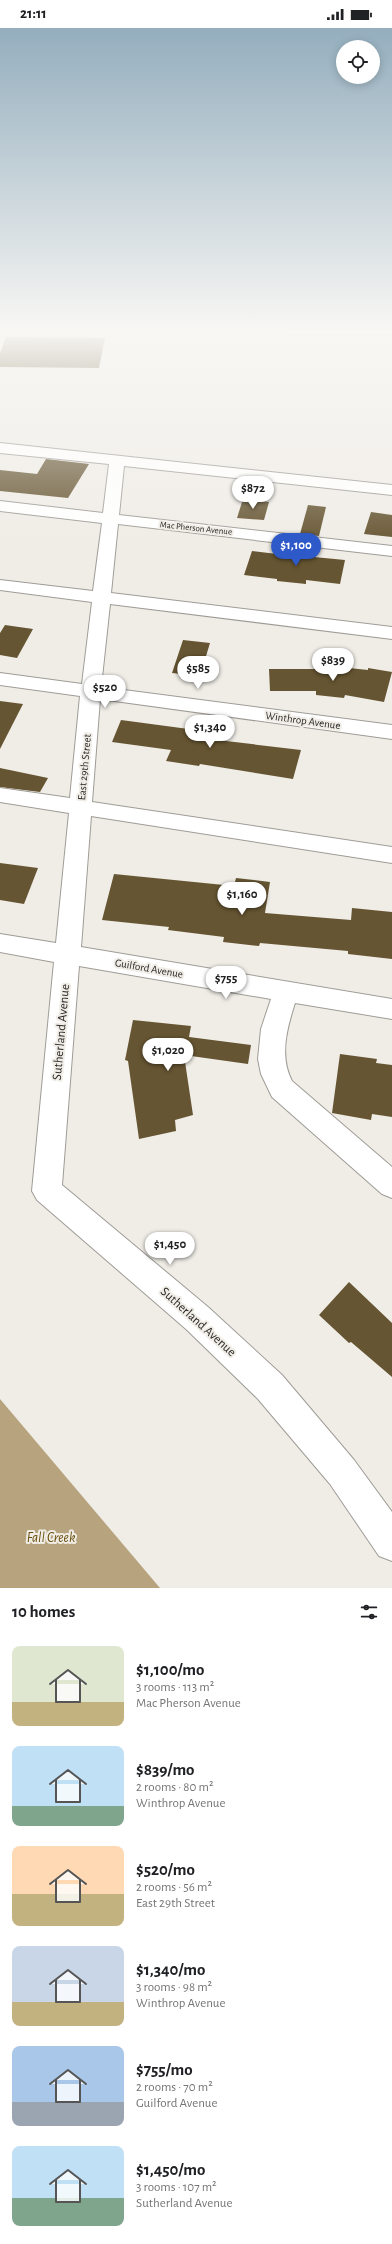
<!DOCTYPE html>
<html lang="en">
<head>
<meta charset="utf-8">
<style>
  :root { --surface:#fff; --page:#f6f6f6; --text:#202124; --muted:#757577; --accent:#2e59c8 }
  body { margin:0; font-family:"Alegreya Sans",sans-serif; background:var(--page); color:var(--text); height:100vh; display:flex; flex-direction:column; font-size:15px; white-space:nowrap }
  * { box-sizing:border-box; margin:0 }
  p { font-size:13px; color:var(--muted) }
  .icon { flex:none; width:22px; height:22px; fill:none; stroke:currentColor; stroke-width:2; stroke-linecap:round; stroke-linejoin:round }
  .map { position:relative; height:1560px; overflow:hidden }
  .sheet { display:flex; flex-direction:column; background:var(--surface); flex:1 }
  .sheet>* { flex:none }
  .tools { position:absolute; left:336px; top:12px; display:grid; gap:8px }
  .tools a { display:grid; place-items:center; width:44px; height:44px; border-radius:50%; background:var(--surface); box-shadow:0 2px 10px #0003; font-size:20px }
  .price { position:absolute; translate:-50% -34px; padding:0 9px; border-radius:14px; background:#fff; color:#222; font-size:13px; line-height:26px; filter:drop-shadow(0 1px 2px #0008) }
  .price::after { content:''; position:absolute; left:50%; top:24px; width:12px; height:9px; margin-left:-6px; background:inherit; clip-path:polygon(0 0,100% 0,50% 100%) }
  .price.current { background:var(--accent); color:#fff }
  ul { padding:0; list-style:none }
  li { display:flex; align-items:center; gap:12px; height:100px; padding:0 12px }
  li span { display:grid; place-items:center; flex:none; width:112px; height:80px; border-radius:8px; color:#555 }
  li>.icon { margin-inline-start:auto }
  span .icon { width:48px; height:48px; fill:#fffc; stroke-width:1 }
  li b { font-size:17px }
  h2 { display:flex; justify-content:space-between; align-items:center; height:48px; padding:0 12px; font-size:17px }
  .status { display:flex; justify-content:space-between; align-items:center; height:28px; padding:0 20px; background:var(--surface); direction:ltr }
  .status svg { height:11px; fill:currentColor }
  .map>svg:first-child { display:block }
  .water { fill:#b7a47f }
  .building { fill:#665532 }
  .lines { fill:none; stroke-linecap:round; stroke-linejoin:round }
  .minor-casing { stroke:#9f9c97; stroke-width:2 }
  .minor { fill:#fff; fill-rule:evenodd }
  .labels { text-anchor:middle; stroke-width:4; stroke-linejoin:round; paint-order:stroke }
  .far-street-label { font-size:9px; fill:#282725; stroke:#f0ede7 }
  .street-label { font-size:11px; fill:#282725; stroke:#f0ede7 }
  .near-street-label { font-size:13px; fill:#282725; stroke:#f0ede7 }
  .near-water-label { font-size:14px; font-style:italic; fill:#694e0b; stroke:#f0ede7 }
</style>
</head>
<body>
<div class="status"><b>21:11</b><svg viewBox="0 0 49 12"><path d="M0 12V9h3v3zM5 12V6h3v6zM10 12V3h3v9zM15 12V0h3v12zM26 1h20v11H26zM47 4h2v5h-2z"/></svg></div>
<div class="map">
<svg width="392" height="1560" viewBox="0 0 392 1560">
  <rect width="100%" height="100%" fill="#f0ede7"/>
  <path class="water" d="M0 1371 160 1560H0Z"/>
  <g class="building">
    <path d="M6 309 105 310 99 340 0 339V325Z"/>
    <path d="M46 431 89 436 68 470 0 463V442L37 446Z"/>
    <path d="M243 471 269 474 264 492 237 490Z"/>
    <path d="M308 477 326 479 319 508 300 506Z"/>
    <path d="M371 484 392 487V509L364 506Z"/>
    <path d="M297 518 316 521 314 529 345 532 340 556 306 552V556L277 553V551L244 547 252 523 294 528Z"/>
    <path d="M5 597 33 601 17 630 0 627V605Z"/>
    <path d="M183 612 210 615 200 648 172 645Z"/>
    <path d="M321 637 368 642V640L392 644 384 674 345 667 344 670 316 667V663H270L269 641H320Z"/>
    <path d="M0 673 23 676 0 721Z"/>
    <path d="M121 692 211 704 209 711 301 722 293 751 200 736 199 738 166 733 171 722 112 714Z"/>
    <path d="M0 740 48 750 40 764 0 759Z"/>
    <path d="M0 835 38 840 24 876 0 872Z"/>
    <path d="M114 846 234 858 236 850 270 854 265 885 351 892 352 880 392 884V931L348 926V923L260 915 259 918 223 914 224 909 168 902 169 899 102 892Z"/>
    <path d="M133 992 191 998 189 1009 251 1017 248 1036 184 1027 193 1087 175 1092 176 1103 139 1111 128 1033 125 1032Z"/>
    <path d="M340 1026 377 1031 376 1035 392 1037V1089L372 1086 371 1092 332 1085Z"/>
    <path d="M349 1254 392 1295V1349L351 1314 349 1315 319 1287Z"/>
  </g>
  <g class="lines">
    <defs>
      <g id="minor">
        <path d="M281 303H392V307H287Z"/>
        <path d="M0 415 392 457V467L124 438 119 487 392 518V528L118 496 111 565 392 599V611L110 576 101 659 392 697V711L100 671 92 774 392 819V835L91 788 81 919 392 971V991L295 975C287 1000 279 1028 292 1053L392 1139V1170L382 1166 272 1069 261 1046 258 1031 261 1001 271 971 79 938 62 1157 208 1279 282 1347 354 1432 392 1484V1533L379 1528 330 1456 258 1371 186 1301 37 1172 32 1163 54 934 0 924V906L56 915 69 785 0 774V760L70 770 80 668 0 657V645L82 656 92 574 0 562V552L93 563 102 495 0 483V473L103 485 109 436 0 425Z"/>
      </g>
    </defs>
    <use href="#minor" class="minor-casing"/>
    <use href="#minor" class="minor"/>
  </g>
  <linearGradient id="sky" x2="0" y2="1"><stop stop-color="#94aebe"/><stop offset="0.58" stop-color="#f8f7f4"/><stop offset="1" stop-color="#f8f7f4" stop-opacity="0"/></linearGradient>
  <rect width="392" height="521" fill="url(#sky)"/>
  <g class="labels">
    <g class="far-street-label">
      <text transform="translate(196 500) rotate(6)" y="3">Mac Pherson Avenue</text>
    </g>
    <g class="street-label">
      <text transform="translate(303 692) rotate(8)" y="4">Winthrop Avenue</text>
      <text transform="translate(84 739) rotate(-85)" y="4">East 29th Street</text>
      <text transform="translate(149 940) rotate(10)" y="4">Guilford Avenue</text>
    </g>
    <g class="near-street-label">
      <text transform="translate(60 1004) rotate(-85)" y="5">Sutherland Avenue</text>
      <text transform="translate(199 1293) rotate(42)" y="5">Sutherland Avenue</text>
    </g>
    <g class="near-water-label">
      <text x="51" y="1514">Fall Creek</text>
    </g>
  </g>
</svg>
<div class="tools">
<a><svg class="icon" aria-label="locate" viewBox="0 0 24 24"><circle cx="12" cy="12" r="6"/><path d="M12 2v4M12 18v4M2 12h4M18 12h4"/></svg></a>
</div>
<b class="price" style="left:253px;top:482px">$872</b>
<b class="price current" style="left:296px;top:539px">$1,100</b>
<b class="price" style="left:333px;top:654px">$839</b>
<b class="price" style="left:198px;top:662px">$585</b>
<b class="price" style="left:105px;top:681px">$520</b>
<b class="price" style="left:210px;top:721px">$1,340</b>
<b class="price" style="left:242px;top:888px">$1,160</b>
<b class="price" style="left:226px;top:972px">$755</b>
<b class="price" style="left:168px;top:1044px">$1,020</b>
<b class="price" style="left:170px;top:1238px">$1,450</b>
</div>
<section class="sheet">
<h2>10 homes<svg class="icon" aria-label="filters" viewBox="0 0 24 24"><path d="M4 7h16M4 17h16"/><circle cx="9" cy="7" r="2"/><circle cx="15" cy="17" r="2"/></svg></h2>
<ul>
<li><span style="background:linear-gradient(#dfe7d0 70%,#c2b280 0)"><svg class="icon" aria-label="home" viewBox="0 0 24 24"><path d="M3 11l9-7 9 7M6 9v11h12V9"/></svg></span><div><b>$1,100/mo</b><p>3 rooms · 113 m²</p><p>Mac Pherson Avenue</p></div></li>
<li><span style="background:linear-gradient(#bfe0f5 75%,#7fa58c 0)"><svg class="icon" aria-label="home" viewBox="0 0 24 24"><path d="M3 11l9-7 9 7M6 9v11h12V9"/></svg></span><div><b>$839/mo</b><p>2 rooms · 80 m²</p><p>Winthrop Avenue</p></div></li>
<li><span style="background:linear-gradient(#ffd9b3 60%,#c2b280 0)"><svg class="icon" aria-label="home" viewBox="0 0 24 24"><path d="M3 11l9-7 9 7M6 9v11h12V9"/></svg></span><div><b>$520/mo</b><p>2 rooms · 56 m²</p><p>East 29th Street</p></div></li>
<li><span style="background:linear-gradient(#c9d6e8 70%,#c2b280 0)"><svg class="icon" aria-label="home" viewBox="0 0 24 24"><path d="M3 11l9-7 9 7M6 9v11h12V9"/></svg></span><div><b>$1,340/mo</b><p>3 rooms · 98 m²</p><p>Winthrop Avenue</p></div></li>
<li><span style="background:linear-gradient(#a9c7e8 70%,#9aa5b1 0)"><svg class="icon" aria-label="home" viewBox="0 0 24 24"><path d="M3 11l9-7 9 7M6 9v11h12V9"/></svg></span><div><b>$755/mo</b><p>2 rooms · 70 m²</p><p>Guilford Avenue</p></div></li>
<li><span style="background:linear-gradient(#bfe0f5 65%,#7fa58c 0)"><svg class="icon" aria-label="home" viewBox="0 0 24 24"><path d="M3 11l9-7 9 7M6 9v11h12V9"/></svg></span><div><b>$1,450/mo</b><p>3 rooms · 107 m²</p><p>Sutherland Avenue</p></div></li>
</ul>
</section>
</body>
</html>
